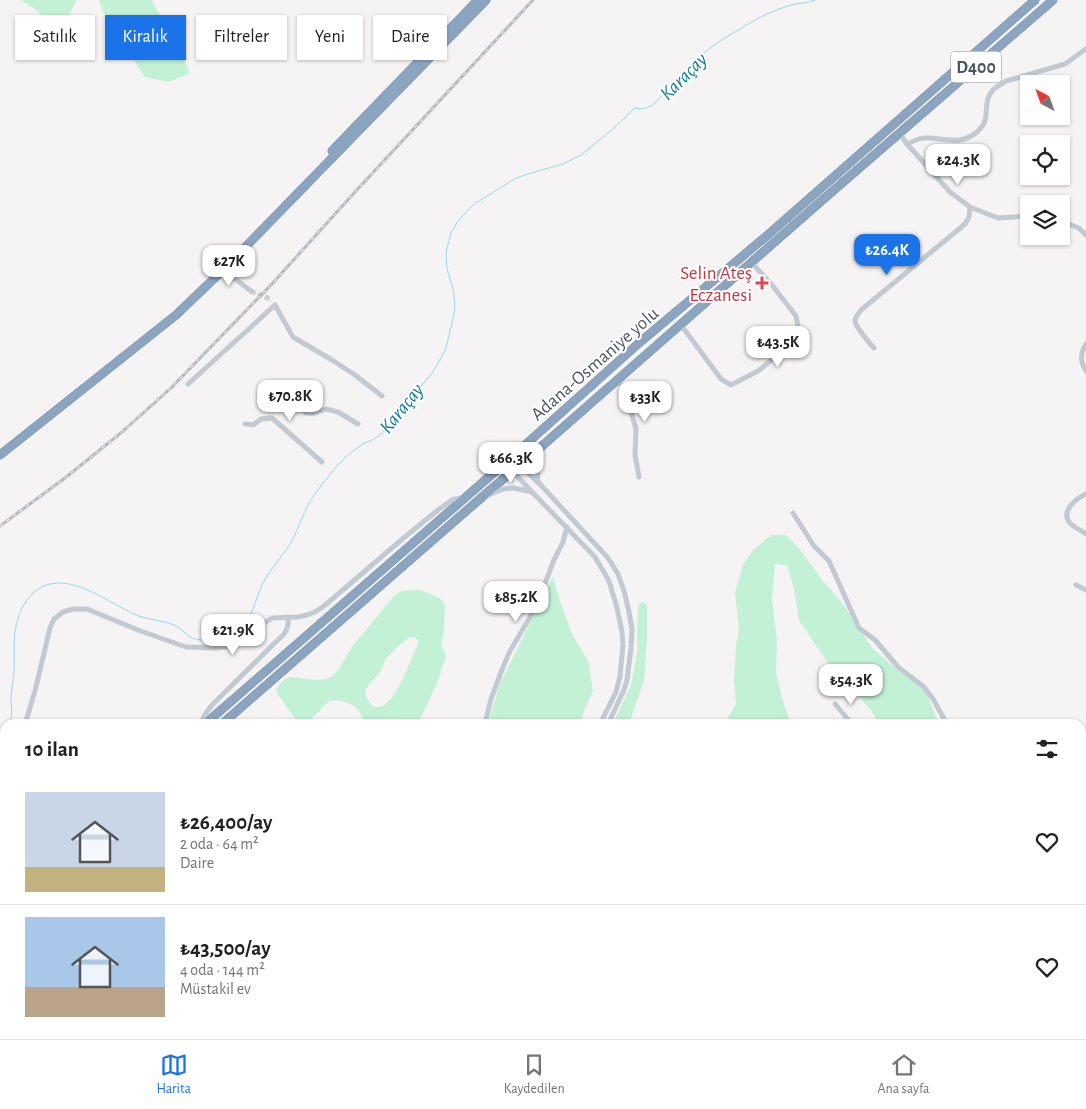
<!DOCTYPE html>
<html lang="tr">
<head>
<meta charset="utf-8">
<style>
  :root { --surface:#fff; --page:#f2f2f2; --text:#202124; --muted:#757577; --line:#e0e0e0; --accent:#1a73e8 }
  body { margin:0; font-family:"Alegreya Sans",sans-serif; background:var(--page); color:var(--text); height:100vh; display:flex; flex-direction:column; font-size:19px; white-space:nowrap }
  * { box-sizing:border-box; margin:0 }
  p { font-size:16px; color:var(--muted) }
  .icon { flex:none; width:28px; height:28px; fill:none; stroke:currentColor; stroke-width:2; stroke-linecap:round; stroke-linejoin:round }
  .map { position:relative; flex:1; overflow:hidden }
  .drawer { position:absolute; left:0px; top:719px; width:1086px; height:321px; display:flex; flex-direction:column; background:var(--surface); border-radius:15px 15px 0 0; box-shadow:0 1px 4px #0004 }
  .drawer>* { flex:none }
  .guide { position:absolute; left:15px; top:15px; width:500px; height:45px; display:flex; gap:10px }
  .needle { width:32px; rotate:319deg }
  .buttons { position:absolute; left:1020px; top:75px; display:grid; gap:10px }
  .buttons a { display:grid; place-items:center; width:50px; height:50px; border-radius:0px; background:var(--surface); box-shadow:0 1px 4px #0004; font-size:25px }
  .price { position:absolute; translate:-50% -42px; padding:0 11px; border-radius:10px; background:#fff; color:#222; font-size:16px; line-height:32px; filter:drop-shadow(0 1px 2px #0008) }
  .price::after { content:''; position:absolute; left:50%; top:30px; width:15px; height:11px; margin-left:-8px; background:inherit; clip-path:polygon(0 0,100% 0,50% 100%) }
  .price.on { background:var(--accent); color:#fff }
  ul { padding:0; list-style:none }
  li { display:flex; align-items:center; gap:15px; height:125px; padding:0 25px }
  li+li { border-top:1px solid var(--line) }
  li span { display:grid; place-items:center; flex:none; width:140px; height:100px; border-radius:0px; color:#555 }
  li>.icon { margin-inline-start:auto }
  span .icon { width:60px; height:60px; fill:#fffc; stroke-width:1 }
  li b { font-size:21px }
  h2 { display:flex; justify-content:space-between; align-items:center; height:60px; padding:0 25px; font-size:21px }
  .tag { padding:0 18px; border-radius:0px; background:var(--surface); box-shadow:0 1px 4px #0004; font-size:18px; line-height:45px }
  .tag.on { background:var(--accent); color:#fff }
  .tabs { display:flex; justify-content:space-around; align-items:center; height:70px; border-top:1px solid var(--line); background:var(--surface); font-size:14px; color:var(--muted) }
  .tabs a { display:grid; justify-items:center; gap:2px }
  .tabs .on { color:var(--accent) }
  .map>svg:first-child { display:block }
  .green { fill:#c3f1d5; fill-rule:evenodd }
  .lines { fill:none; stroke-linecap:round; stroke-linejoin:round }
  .stream { stroke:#90daee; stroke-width:1 }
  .minor-tunnel { stroke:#caccce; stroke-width:5; stroke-dasharray:5 2.5; stroke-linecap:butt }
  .highway-casing { stroke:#7690ad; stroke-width:9 }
  .minor { stroke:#c1cad2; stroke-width:5 }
  .highway { stroke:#8ba5c1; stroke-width:8 }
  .rail-casing { stroke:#b5b8bd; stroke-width:3 }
  .rail { stroke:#fff; stroke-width:1; stroke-dasharray:4; stroke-linecap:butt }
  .health-dot { fill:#e0444e; stroke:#fff; stroke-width:2 }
  .labels { text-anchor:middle; stroke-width:4; stroke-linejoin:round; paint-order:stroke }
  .shield { fill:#fff; stroke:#808990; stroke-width:1 }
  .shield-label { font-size:18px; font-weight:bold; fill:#4a5661 }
  .health-label { font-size:19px; fill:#be3a42; stroke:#fff; text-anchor:end }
  .street-label { font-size:19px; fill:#4a5661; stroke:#fff }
  .water-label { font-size:20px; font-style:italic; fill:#0c7c9b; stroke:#fff }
</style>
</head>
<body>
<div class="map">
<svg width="1086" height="1039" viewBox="0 0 1086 1039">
  <rect width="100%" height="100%" fill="#f5f3f3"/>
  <g class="green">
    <path d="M21 0H76L69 16 77 33 61 49 38 11Z"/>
    <path d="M99 0H152L157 10 169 28 190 73 168 82 145 77 103 12Z"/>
    <path d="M771 535H786L798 547 823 581 843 604 872 648 900 672 926 692 939 724H880L870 709 827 662 799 620 794 589 787 565 775 564 772 599 777 641 776 673 782 698 790 722V724H724L736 704 734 681 736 646 739 630 735 593 743 565 752 551Z"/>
    <path d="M553 576 560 601 573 636 588 660 593 690 579 724H488L499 686Z"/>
    <path d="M413 590H420L437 597 442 600 445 605 444 631 441 643 446 656 437 683 420 720 423 724H365C360 712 359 706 345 702 325 696 326 706 313 717 309 721 305 722 299 724L278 695 276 689C280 684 283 679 290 677L317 680 326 679 332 676 339 669 353 645 371 624 394 596 401 591ZM409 637H414L418 640V644C411 659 400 691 388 702 384 706 379 707 374 707L370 703 365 695 366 689 369 684 381 671 385 660 397 647Z"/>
    <path d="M642 602 647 603V638L644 680 629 724H613L631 685 637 653 638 606Z"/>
    <path d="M5 950V1035H38L39 1039H0V955Z"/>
    <path d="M343 1035H412L411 1039H345Z"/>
    <path d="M421 1035H499L500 1039H419Z"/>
    <path d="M567 1035H673L669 1039H567Z"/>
  </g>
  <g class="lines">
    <g class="stream">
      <path d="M10 724C13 715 11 707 11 698 11 689 14 680 14 671 15 654 12 636 18 619 20 609 26 600 33 593 63 566 105 601 134 614 147 620 161 620 174 625 181 628 185 634 192 638 205 643 225 639 236 632 252 622 255 599 263 583 271 568 282 557 291 543 299 527 304 510 314 495 326 479 341 459 357 448 364 442 373 441 380 435L432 373 440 360 446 348 454 314 455 304 453 289 447 269 446 252 451 233 458 221 473 205 516 178 528 174 563 164 581 155 614 128 635 108C652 112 659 98 669 87 683 71 699 56 717 43 724 38 732 34 740 29 754 20 769 12 785 7 795 3 805 4 815 0"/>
      <path d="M0 749 5 738"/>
    </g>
    <path class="minor-tunnel" d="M251 291 272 300"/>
    <defs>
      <g id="highway">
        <path d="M332 151 478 0"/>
        <path d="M0 455 176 315 223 270 486 0"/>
        <path d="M205 724 505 463 639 343 763 239 1035 0"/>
        <path d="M222 724 481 498 542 446 827 196 1053 0"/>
        <path d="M0 904 5 899"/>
        <path d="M0 918 5 913"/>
      </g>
    </defs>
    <use href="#highway" class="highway-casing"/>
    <g class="minor">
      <path d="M900 134 907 144 950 192 970 207 998 218 1029 216"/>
      <path d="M907 144C913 142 918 138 925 138 945 137 959 147 977 132 979 130 983 126 984 123 989 112 983 101 993 90 997 86 1002 84 1006 81L1065 64 1086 49"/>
      <path d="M1061 221 1079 228 1086 235"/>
      <path d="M219 267 251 291"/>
      <path d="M681 325 721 379 731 385 758 371 793 343 799 331 796 316 772 285 752 263"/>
      <path d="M1086 344C1080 354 1080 361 1086 371"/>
      <path d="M874 348C870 344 855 326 855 321 855 317 859 313 861 310L965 224 969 217 970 207"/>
      <path d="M618 380 622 386 628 401 636 429 635 455 639 477"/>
      <path d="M188 384 275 305 293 337 332 360 355 375 382 396"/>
      <path d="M293 401 306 413H314L326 409 338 412 358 424"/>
      <path d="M245 424 253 425 261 419 272 418 322 462"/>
      <path d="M542 447 537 461 538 482 608 558 618 574 624 591 629 612 632 629 631 648 627 680 624 690 608 724"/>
      <path d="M513 456 537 482"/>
      <path d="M505 463 532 492"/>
      <path d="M1086 494C1077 498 1061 510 1069 522 1073 527 1081 530 1086 534"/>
      <path d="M486 496 503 489 514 488 532 492 595 557 609 581 617 608 622 632 623 645 620 676 616 692 600 724"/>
      <path d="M793 513 814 546 829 561 859 628 875 640 899 668 924 687 933 699 947 724"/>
      <path d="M1076 585 1086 590"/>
      <path d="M835 704 852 724"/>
      <path d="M25 724 35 691 50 628 54 619 63 612 73 609H87L138 630 186 647 216 648 233 646 243 642 263 624 272 618 298 617 307 615 315 612 324 606 400 541 438 510 452 500 464 497"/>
      <path d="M200 724 206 713 212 705 284 634C288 628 290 623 287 617"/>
      <path d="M485 724 491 699 503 667 510 651 536 607 554 560 563 542 567 527"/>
      <path d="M0 797 5 783"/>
      <path d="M1081 824 1086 833"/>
      <path d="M243 1035V1039"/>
      <path d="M510 1035 511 1039"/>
      <path d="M416 1039 418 1035"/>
      <path d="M782 1039 783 1035"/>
    </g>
    <use href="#highway" class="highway"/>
    <defs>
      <path id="rail" d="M0 526 65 478 122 432 171 388 270 286 355 192 533 0"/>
    </defs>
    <use href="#rail" class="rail-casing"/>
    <use href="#rail" class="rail"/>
  </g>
  <path class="health-dot" d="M759.5 275.5h5v5h5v5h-5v5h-5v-5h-5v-5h5z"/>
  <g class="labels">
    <rect class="shield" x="951" y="51.5" width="50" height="31" rx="4"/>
    <g class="shield-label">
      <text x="976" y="73">D400</text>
    </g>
    <g class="health-label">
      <text x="752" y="279">Selin Ateş<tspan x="752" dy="22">Eczanesi</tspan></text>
    </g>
    <g class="street-label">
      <text transform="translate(594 363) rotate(-41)" y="7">Adana-Osmaniye yolu</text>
    </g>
    <g class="water-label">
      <text transform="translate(683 76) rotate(-45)" y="7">Karaçay</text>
      <text transform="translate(401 408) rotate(-51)" y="7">Karaçay</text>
    </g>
  </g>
</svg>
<div class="buttons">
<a><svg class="needle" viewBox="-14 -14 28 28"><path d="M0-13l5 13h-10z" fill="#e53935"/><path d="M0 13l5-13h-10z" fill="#757577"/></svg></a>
<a><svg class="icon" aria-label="locate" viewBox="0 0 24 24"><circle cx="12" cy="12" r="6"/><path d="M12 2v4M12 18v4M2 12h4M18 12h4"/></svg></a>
<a><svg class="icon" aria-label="layers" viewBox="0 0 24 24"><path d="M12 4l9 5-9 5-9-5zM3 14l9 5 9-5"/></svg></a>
</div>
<b class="price" style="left:958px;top:186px">₺24.3K</b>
<b class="price on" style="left:887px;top:276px">₺26.4K</b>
<b class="price" style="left:229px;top:287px">₺27K</b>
<b class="price" style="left:778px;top:368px">₺43.5K</b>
<b class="price" style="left:290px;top:422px">₺70.8K</b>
<b class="price" style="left:645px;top:423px">₺33K</b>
<b class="price" style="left:511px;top:484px">₺66.3K</b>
<b class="price" style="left:516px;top:623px">₺85.2K</b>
<b class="price" style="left:233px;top:656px">₺21.9K</b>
<b class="price" style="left:851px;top:706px">₺54.3K</b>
<div class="guide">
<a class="tag">Satılık</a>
<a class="tag on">Kiralık</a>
<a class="tag">Filtreler</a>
<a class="tag">Yeni</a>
<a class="tag">Daire</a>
</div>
<section class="drawer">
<h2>10 ilan<svg class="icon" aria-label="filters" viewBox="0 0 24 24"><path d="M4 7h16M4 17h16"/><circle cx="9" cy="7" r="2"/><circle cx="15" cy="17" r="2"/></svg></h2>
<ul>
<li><span style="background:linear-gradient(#c9d6e8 75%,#c2b280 0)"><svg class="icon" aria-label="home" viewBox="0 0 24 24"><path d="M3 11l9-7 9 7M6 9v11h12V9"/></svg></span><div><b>₺26,400/ay</b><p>2 oda · 64 m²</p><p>Daire</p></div><svg class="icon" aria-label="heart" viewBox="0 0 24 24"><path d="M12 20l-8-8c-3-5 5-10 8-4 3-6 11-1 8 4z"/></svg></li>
<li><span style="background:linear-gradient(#a9c7e8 70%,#b9a48a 0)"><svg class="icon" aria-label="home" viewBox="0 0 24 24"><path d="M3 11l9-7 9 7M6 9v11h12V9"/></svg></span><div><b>₺43,500/ay</b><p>4 oda · 144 m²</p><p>Müstakil ev</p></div><svg class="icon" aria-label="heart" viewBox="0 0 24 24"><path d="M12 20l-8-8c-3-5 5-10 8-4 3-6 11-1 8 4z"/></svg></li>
</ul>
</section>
</div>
<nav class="tabs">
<a class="on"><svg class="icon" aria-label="map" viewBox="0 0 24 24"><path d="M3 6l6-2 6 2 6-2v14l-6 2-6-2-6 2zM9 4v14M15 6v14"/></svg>Harita</a>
<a><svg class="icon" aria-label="saved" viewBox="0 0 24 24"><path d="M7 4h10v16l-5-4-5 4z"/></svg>Kaydedilen</a>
<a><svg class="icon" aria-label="home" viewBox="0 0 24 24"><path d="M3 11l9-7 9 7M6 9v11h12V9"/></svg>Ana sayfa</a>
</nav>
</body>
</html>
